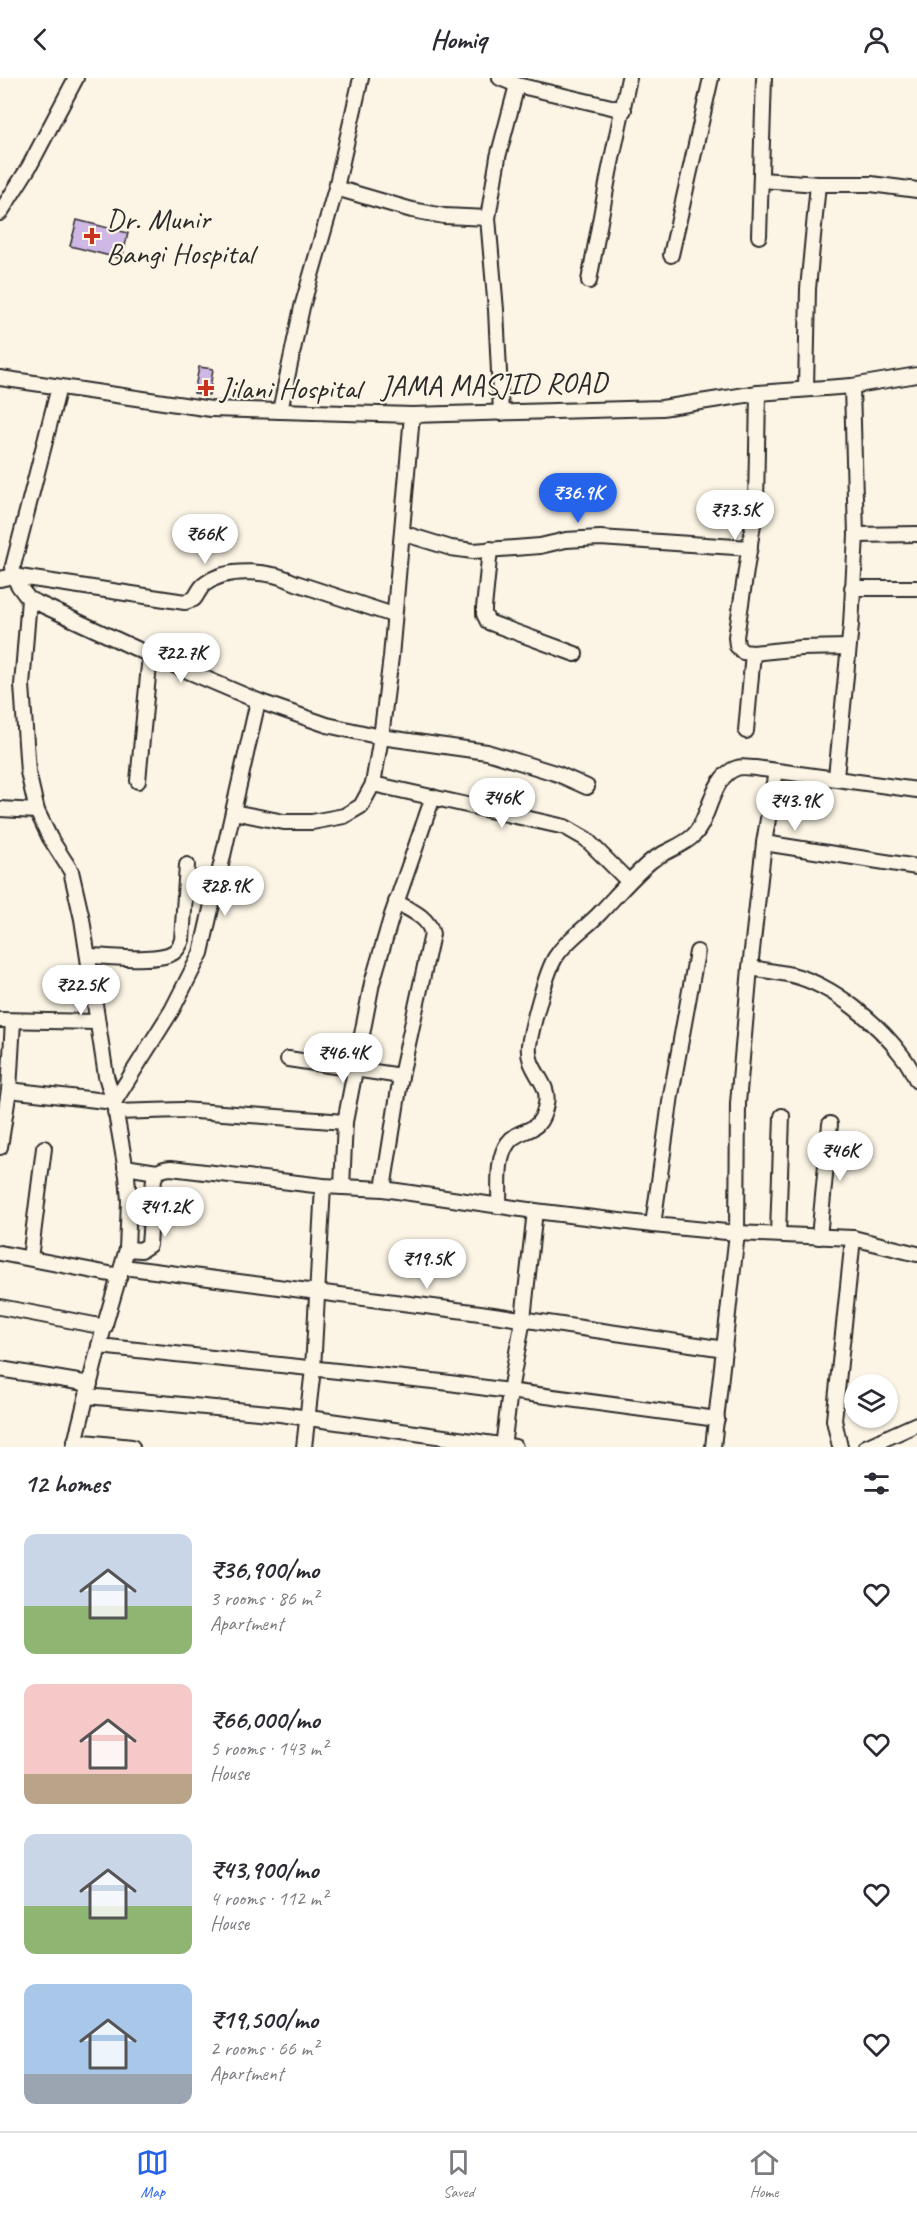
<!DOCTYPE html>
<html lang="en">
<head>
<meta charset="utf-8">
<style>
  :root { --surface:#fff; --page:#f2f2f3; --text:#2b2b33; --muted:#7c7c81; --line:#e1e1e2; --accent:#2563eb }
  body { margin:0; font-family:Caveat,sans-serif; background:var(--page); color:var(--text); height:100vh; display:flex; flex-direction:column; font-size:22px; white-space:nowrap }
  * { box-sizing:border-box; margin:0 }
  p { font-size:20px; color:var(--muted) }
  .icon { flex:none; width:33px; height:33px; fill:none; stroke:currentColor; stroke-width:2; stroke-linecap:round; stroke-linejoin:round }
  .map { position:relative; height:1369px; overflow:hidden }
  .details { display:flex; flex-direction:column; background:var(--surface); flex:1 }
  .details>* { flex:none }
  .buttons { position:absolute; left:844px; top:1296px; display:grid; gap:12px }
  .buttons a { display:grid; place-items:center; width:54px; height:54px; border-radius:50%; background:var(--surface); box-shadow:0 2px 4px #0004; font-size:30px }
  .price { position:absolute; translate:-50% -51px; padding:0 14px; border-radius:21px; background:#fff; color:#222; font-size:20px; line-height:39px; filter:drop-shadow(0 2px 3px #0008) }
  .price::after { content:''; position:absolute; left:50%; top:36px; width:18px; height:14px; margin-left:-9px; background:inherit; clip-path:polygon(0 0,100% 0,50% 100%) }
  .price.current { background:var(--accent); color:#fff }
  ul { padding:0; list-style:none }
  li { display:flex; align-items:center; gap:18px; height:150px; padding:0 24px }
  li span { display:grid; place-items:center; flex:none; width:168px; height:120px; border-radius:12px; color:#555 }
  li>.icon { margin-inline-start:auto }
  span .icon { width:72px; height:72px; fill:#fffc; stroke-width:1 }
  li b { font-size:26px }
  h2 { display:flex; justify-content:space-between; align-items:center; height:72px; padding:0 24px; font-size:26px }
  header { display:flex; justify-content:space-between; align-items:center; height:78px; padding:0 24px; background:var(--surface); font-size:27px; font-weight:700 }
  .tab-bar { display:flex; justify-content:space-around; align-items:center; height:84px; border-top:2px solid var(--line); background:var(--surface); font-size:16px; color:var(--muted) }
  .tab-bar a { display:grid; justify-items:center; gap:3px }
  .tab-bar .current { color:var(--accent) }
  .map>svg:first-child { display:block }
  .building { fill:#cfb7e6; stroke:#2b2b2b; stroke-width:1.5 }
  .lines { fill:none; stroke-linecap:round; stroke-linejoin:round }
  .minor-casing { stroke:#2b2b2b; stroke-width:18 }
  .minor { stroke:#fcf5e5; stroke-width:14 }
  .poi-dot { fill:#c8321e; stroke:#fcf5e5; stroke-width:2 }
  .labels { text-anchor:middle; stroke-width:4.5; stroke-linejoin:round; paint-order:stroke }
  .poi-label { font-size:30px; fill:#2b2b2b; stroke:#fcf5e5; text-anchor:start }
  .street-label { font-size:30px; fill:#2b2b2b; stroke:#fcf5e5 }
</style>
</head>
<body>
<header><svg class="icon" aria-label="back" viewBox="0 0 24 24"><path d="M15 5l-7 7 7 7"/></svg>Homiq<svg class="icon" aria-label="person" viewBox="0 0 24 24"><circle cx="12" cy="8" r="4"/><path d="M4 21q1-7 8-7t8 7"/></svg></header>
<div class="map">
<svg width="917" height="1369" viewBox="0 0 917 1369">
  <rect width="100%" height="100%" fill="#fcf5e5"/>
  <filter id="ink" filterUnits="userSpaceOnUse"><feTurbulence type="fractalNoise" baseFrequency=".0167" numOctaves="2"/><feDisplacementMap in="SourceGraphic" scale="12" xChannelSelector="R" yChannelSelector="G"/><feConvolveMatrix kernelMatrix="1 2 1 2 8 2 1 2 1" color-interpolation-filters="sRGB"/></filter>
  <g filter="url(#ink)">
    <g class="building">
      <path d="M77 142 128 155 122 181 70 168Z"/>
      <path d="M199 289 213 291 209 317 194 315Z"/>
    </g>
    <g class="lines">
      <defs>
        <g id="minor">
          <path d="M500 0 517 7 624 32"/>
          <path d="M761 102 818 106H871L917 112"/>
          <path d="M336 110 412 132 444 138 488 140"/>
          <path d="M0 135 29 89 76 0"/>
          <path d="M759 158 764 0"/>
          <path d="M671 177 711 0"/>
          <path d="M589 203 609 95 629 0"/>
          <path d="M0 300 211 331 412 337 662 330 758 315 852 308 917 297"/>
          <path d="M59 309 13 488C13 503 20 510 29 521L150 577 258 623 327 647 381 659 487 674 558 696 587 709"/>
          <path d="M806 310 808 211 818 106"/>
          <path d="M280 333 302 229 336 110 361 0"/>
          <path d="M501 335 496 232 488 140 498 79 517 7"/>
          <path d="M402 455 451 470 473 473 540 468 566 462 600 460 750 470"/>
          <path d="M856 457 917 456"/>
          <path d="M490 471 484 530V536L488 544 575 576"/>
          <path d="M0 501 13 498 185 524 194 521C198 516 200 509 205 506 228 488 272 493 296 505L393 537"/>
          <path d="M852 510H917"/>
          <path d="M29 521 22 607 28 694 37 733 50 760 71 793 82 841 106 998 114 1024 127 1098 129 1123 127 1171 101 1260 74 1369"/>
          <path d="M753 575 743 574 737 568 736 559 756 426 758 315"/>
          <path d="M746 653 753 575 801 570 848 569"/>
          <path d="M836 699 851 547 856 457 852 308"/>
          <path d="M138 703 150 577"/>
          <path d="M373 706 565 749 586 761 628 803"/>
          <path d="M0 731 37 733"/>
          <path d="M233 734 284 744H312L344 738 361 728 373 706 381 659 391 579 412 337"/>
          <path d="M764 765 917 789"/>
          <path d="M89 878C109 878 158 885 174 874 178 871 180 867 182 862L187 787"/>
          <path d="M750 890C764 892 778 894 792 897 833 907 878 945 903 979 909 986 913 995 917 1003"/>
          <path d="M0 942 97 944"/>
          <path d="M288 981 401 998"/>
          <path d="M9 1012 114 1024 172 932 201 875 258 623"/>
          <path d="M115 1034 182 1032 345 1044"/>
          <path d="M0 1069 9 1012 13 943"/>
          <path d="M125 1089 157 1094"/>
          <path d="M342 1109 345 1044 372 905 392 837 433 719"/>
          <path d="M383 1111 401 998 432 856C429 839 410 832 396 824"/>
          <path d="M499 1128C500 1109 496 1081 508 1065 521 1047 540 1060 546 1026 551 1004 526 993 529 967 532 948 546 895 555 880 566 862 586 850 600 835 617 817 632 799 651 783 664 773 682 769 694 757 710 741 711 698 737 690 742 688 750 690 755 690L917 712"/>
          <path d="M653 1147 671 1017 697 874"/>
          <path d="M778 1156 782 1038"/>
          <path d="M819 1159 830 1046"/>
          <path d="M127 1171 141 1172 149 1167 154 1100C158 1092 162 1091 171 1090L323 1108 383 1111 535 1133 653 1147 737 1155 853 1160 917 1176"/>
          <path d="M0 1175 120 1198"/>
          <path d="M30 1180 44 1070"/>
          <path d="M123 1189 480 1235 725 1271"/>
          <path d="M0 1229 105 1249"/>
          <path d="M99 1268 442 1304 717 1341"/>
          <path d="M0 1291 90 1306"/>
          <path d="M87 1318 280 1336 515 1369"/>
          <path d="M75 1363 132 1369"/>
          <path d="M304 1369 313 1291 323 1108"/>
          <path d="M503 1369 510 1313 523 1241 535 1133"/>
          <path d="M713 1369 737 1155 738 1025 750 890 764 765 776 693"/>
          <path d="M840 1369 834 1342 853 1160"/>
          <path d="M866 1369 917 1346"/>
        </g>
      </defs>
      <use href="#minor" class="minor-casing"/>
      <use href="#minor" class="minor"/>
    </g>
  </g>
  <g class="poi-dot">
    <path d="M89 149h6v6h6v6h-6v6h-6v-6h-6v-6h6z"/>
    <path d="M203 301h6v6h6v6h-6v6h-6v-6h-6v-6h6z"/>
  </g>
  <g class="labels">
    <g class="poi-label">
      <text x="106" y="151">Dr. Munir<tspan x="106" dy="34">Bangi Hospital</tspan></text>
      <text x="220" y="320">Jilani Hospital</text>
    </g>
    <g class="street-label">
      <text transform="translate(494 306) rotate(-1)" y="10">JAMA MASJID ROAD</text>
    </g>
  </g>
</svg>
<div class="buttons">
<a><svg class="icon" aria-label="layers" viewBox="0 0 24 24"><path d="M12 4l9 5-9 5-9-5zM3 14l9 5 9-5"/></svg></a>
</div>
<b class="price current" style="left:578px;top:446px">₹36.9K</b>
<b class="price" style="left:735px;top:463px">₹73.5K</b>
<b class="price" style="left:205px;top:487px">₹66K</b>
<b class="price" style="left:181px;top:606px">₹22.7K</b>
<b class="price" style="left:502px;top:751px">₹46K</b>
<b class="price" style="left:795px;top:754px">₹43.9K</b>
<b class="price" style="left:225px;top:839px">₹28.9K</b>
<b class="price" style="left:81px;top:938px">₹22.5K</b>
<b class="price" style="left:343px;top:1006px">₹46.4K</b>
<b class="price" style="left:840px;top:1104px">₹46K</b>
<b class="price" style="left:165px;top:1160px">₹41.2K</b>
<b class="price" style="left:427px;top:1212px">₹19.5K</b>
</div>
<section class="details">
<h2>12 homes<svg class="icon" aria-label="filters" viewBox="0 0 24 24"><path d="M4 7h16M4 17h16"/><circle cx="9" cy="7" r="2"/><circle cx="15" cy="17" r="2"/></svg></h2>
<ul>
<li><span style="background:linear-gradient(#c9d6e8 60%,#8fb573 0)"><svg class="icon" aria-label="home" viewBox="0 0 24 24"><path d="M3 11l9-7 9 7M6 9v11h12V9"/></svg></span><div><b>₹36,900/mo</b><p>3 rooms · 86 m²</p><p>Apartment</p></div><svg class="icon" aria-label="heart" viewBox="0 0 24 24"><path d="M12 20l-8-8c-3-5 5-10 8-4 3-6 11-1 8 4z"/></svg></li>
<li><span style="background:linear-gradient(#f6c9c9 75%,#b9a48a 0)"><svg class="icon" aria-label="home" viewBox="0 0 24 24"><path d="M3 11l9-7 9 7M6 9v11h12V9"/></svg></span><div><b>₹66,000/mo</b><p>5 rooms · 143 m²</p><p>House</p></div><svg class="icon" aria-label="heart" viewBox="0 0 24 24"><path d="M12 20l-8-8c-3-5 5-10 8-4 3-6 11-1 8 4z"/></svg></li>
<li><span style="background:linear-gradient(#c9d6e8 60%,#8fb573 0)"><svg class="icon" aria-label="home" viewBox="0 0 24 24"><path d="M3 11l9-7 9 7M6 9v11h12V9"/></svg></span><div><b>₹43,900/mo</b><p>4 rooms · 112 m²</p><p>House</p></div><svg class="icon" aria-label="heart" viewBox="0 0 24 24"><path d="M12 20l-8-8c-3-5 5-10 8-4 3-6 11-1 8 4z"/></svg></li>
<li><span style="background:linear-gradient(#a9c7e8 75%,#9aa5b1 0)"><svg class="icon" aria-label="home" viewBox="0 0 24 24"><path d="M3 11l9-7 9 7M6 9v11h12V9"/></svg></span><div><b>₹19,500/mo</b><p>2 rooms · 66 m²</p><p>Apartment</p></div><svg class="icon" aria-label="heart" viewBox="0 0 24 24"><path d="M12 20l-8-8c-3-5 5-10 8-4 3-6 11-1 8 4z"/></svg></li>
</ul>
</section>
<nav class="tab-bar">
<a class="current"><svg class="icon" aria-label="map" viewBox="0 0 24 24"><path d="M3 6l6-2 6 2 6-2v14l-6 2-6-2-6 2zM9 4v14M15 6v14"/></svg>Map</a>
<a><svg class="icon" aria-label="saved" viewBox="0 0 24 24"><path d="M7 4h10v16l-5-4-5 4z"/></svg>Saved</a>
<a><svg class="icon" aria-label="home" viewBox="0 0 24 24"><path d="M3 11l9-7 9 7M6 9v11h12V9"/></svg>Home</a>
</nav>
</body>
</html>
